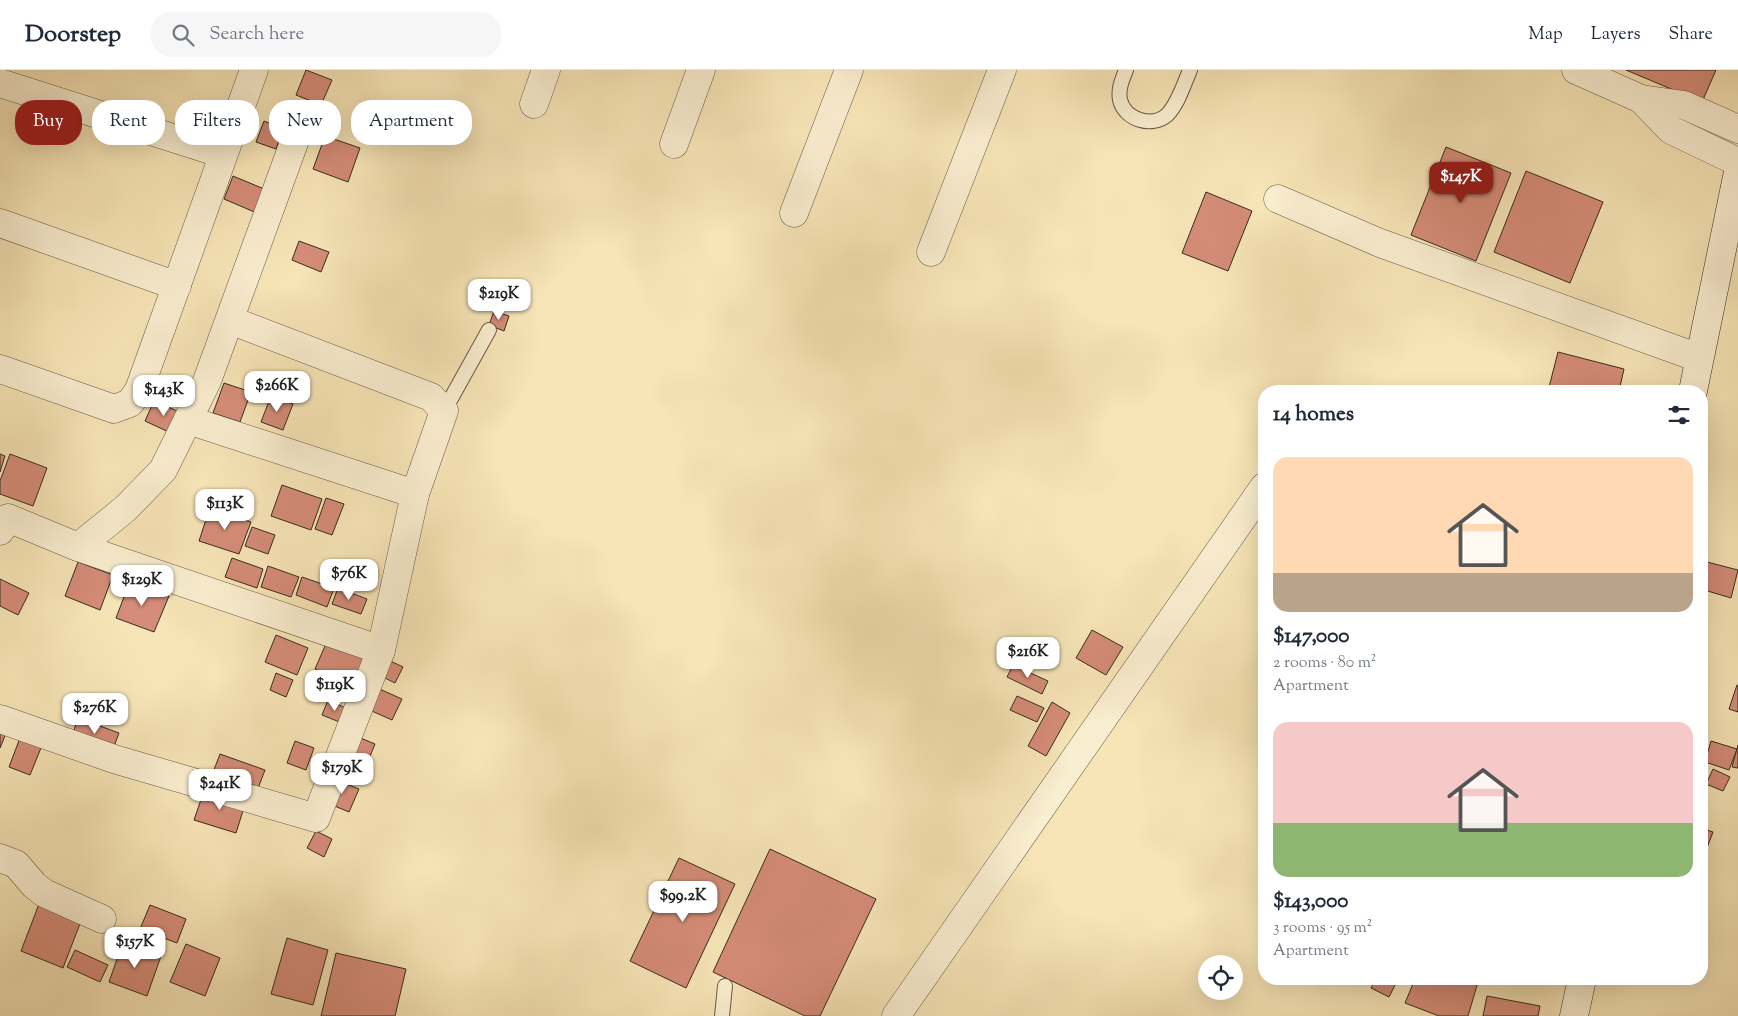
<!DOCTYPE html>
<html lang="en">
<head>
<meta charset="utf-8">
<style>
  :root { --surface:#fff; --page:#f6f6f7; --text:#1f2937; --muted:#747a83; --line:#e0e1e3; --accent:#8f2418 }
  body { margin:0; font-family:"Sorts Mill Goudy",serif; background:var(--page); color:var(--text); height:100vh; display:flex; flex-direction:column; font-size:19px; white-space:nowrap }
  * { box-sizing:border-box; margin:0 }
  p { font-size:16px; color:var(--muted) }
  .icon { flex:none; width:28px; height:28px; fill:none; stroke:currentColor; stroke-width:2; stroke-linecap:round; stroke-linejoin:round }
  .map { position:relative; flex:1; overflow:hidden }
  .side { position:absolute; left:1258px; top:315px; width:450px; height:600px; display:flex; flex-direction:column; background:var(--surface); border-radius:20px; box-shadow:0 5px 20px #0002 }
  .side>* { flex:none }
  .hud { position:absolute; left:15px; top:30px; width:475px; height:45px; display:flex; gap:10px }
  .controls { position:absolute; left:1198px; top:885px; display:grid; gap:10px }
  .controls a { display:grid; place-items:center; width:45px; height:45px; border-radius:50%; background:var(--surface); box-shadow:0 5px 20px #0002; font-size:25px }
  .price { position:absolute; translate:-50% -42px; padding:0 11px; border-radius:10px; background:#fff; color:#222; font-size:16px; line-height:32px; filter:drop-shadow(0 1px 2px #0008) }
  .price::after { content:''; position:absolute; left:50%; top:30px; width:15px; height:11px; margin-left:-8px; background:inherit; clip-path:polygon(0 0,100% 0,50% 100%) }
  .price.active { background:var(--accent); color:#fff }
  ul { padding:0; list-style:none }
  li { display:grid; align-content:center; gap:10px; height:265px; padding:0 15px }
  li span { display:grid; place-items:center; height:155px; border-radius:15px; color:#555 }
  li>.icon { margin-inline-start:auto }
  span .icon { width:90px; height:90px; fill:#fffc; stroke-width:1 }
  li b { font-size:21px }
  h2 { display:flex; justify-content:space-between; align-items:center; height:60px; padding:0 15px; font-size:21px }
  .chip { padding:0 18px; border-radius:20px; background:var(--surface); box-shadow:0 5px 20px #0002; font-size:18px; line-height:45px }
  .chip.active { background:var(--accent); color:#fff }
  header { display:flex; align-items:center; gap:30px; box-sizing:border-box; height:70px; padding:0 25px; background:var(--surface); border-bottom:1px solid var(--line) }
  header strong { font-size:24px }
  nav { display:flex; gap:28px; margin-inline-start:auto; font-size:18px }
  .search { width:350px; height:45px; background:var(--page); display:flex; align-items:center; gap:12px; box-sizing:border-box; padding:0 18px; border-radius:20px; color:var(--muted); font-size:19px }
  .map>svg:first-child { display:block }
  .building { fill:#d58c78; stroke:#362c21 }
  .lines { fill:none; stroke-linecap:round; stroke-linejoin:round }
  .lane-casing { stroke:#665a46; stroke-width:16 }
  .street-casing { stroke:#665a46; stroke-width:29 }
  .secondary-casing { stroke:#362c21; stroke-width:29 }
  .lane { stroke:#faeed0; stroke-width:14 }
  .street { stroke:#faeed0; stroke-width:28 }
  .secondary { stroke:#faeed0; stroke-width:28 }
</style>
</head>
<body>
<header>
<strong>Doorstep</strong>
<div class="search"><svg class="icon" aria-label="search" viewBox="0 0 24 24"><circle cx="10" cy="10" r="6"/><path d="M15 15l6 6"/></svg>Search here</div>
<nav><a>Map</a><a>Layers</a><a>Share</a></nav>
</header>
<div class="map">
<svg width="1738" height="946" viewBox="0 0 1738 946">
  <rect width="100%" height="100%" fill="#f7e5b7"/>
  <filter id="stains"><feTurbulence type="fractalNoise" baseFrequency=".004" numOctaves="4"/><feColorMatrix values="0 0 0 0 .2 0 0 0 0 .09 0 0 0 0 .02 0 0 0 .5 -.17"/></filter>
  <radialGradient id="worn" r=".72"><stop offset=".6" stop-color="#630" stop-opacity="0"/><stop offset="1" stop-color="#630" stop-opacity=".3"/></radialGradient>
  <g class="building">
    <path d="M306 0 332 10 321 35 296 25Z"/>
    <path d="M1626 0H1716L1702 32Z"/>
    <path d="M264 51 283 59 276 79 256 72Z"/>
    <path d="M325 66 360 78 348 112 313 99Z"/>
    <path d="M1446 77 1511 103 1476 191 1411 165Z"/>
    <path d="M1526 101 1603 132 1570 213 1494 182Z"/>
    <path d="M233 106 269 121 259 144 224 129Z"/>
    <path d="M1206 122 1252 141 1228 201 1182 183Z"/>
    <path d="M299 171 329 182 321 202 292 190Z"/>
    <path d="M494 241 509 246 504 261 489 255Z"/>
    <path d="M1558 282 1624 299 1619 321H1548Z"/>
    <path d="M224 313 251 322 240 352 213 343Z"/>
    <path d="M271 326 293 334 283 360 261 352Z"/>
    <path d="M154 331 182 343 173 364 145 351Z"/>
    <path d="M0 384 5 386 0 402Z"/>
    <path d="M10 384 47 398 33 436 0 424V411Z"/>
    <path d="M282 415 322 429 311 460 271 446Z"/>
    <path d="M326 428 344 434 332 465 315 459Z"/>
    <path d="M210 437 251 452 239 484 199 471Z"/>
    <path d="M252 457 275 465 268 484 245 476Z"/>
    <path d="M232 488 263 499 257 518 225 507Z"/>
    <path d="M1703 491 1738 500 1731 528 1701 519V497Z"/>
    <path d="M78 492 113 505 100 540 65 526Z"/>
    <path d="M268 496 299 507 291 527 261 517Z"/>
    <path d="M302 507 334 518 327 537 296 525Z"/>
    <path d="M0 509 29 523 18 545 0 536Z"/>
    <path d="M130 511 169 526 154 562 116 548Z"/>
    <path d="M338 518 367 529 361 544 332 534Z"/>
    <path d="M1092 560 1123 577 1106 605 1076 588Z"/>
    <path d="M276 565 308 578 297 605 265 592Z"/>
    <path d="M328 569 372 588 360 618 315 599Z"/>
    <path d="M382 587 403 597 395 613 375 603Z"/>
    <path d="M1013 595 1048 611 1042 624 1007 607Z"/>
    <path d="M276 603 293 610 286 627 270 620Z"/>
    <path d="M1737 615H1738V642L1729 639Z"/>
    <path d="M375 617 402 629 392 650 365 638Z"/>
    <path d="M1017 626 1044 638 1037 652 1010 640Z"/>
    <path d="M328 630 348 639 342 653 322 645Z"/>
    <path d="M1052 632 1070 643 1046 686 1028 676Z"/>
    <path d="M78 648 119 663 112 682 71 669Z"/>
    <path d="M0 652 9 656 0 678Z"/>
    <path d="M23 660 45 668 30 705 9 697Z"/>
    <path d="M351 664 375 674 368 691 343 681Z"/>
    <path d="M295 671 314 678 306 700 287 693Z"/>
    <path d="M1711 671 1737 679 1729 700 1705 692Z"/>
    <path d="M1738 675V698L1732 697Z"/>
    <path d="M220 684 265 700 257 721 212 705Z"/>
    <path d="M1713 699 1730 707 1723 721 1706 714Z"/>
    <path d="M334 709 359 719 349 742 325 732Z"/>
    <path d="M205 718 246 731 236 763 194 750Z"/>
    <path d="M1701 758 1713 762 1705 783 1701 782Z"/>
    <path d="M316 761 332 769 324 787 307 778Z"/>
    <path d="M770 779 876 829 820 946H805L713 902Z"/>
    <path d="M679 788 735 814 686 918 630 891Z"/>
    <path d="M39 834 81 851 63 898 21 881Z"/>
    <path d="M150 835 186 849 177 873 140 859Z"/>
    <path d="M287 868 328 880 313 935 271 924Z"/>
    <path d="M123 872 161 886 147 926 109 912Z"/>
    <path d="M186 874 220 888 205 926 170 912Z"/>
    <path d="M75 880 108 895 100 912 67 897Z"/>
    <path d="M336 883 406 899 395 946H321Z"/>
    <path d="M1376 909H1392L1397 911 1389 927 1371 918Z"/>
    <path d="M1415 909H1470L1478 912 1468 946H1439L1405 933Z"/>
    <path d="M1487 926 1540 936 1538 946H1483Z"/>
  </g>
  <g class="lines">
    <defs>
      <g id="lane">
        <path d="M1126 0C1122 10 1118 19 1120 30 1125 50 1152 58 1167 45 1178 34 1184 14 1190 0"/>
        <path d="M444 341 489 260"/>
        <path d="M722 946 725 916"/>
      </g>
      <g id="street">
        <path d="M1576 0 1641 29 1684 35 1738 59"/>
        <path d="M0 13 223 84"/>
        <path d="M1641 29 1671 60 1738 92"/>
        <path d="M534 34 546 0"/>
        <path d="M674 74 701 0"/>
        <path d="M1278 129 1380 173 1699 288"/>
        <path d="M794 143 849 0"/>
        <path d="M0 153 177 216"/>
        <path d="M931 182 1002 0"/>
        <path d="M0 299 114 339 130 333 139 320 254 0"/>
        <path d="M188 350 415 424"/>
        <path d="M0 461 8 448 78 477 381 580"/>
        <path d="M78 477 125 439 163 400 207 311 295 70"/>
        <path d="M0 649 114 689 316 748 381 580 415 424 444 341 431 327 230 250"/>
        <path d="M0 788 16 794 34 815 44 823 102 849"/>
        <path d="M896 946 1264 417"/>
      </g>
      <g id="secondary">
        <path d="M1693 321 1738 102"/>
        <path d="M1574 946 1582 909"/>
      </g>
    </defs>
    <use href="#lane" class="lane-casing"/>
    <use href="#street" class="street-casing"/>
    <use href="#secondary" class="secondary-casing"/>
    <use href="#lane" class="lane"/>
    <use href="#street" class="street"/>
    <use href="#secondary" class="secondary"/>
  </g>
  <rect width="100%" height="100%" filter="url(#stains)"/>
  <rect width="100%" height="100%" fill="url(#worn)"/>
</svg>
<div class="controls">
<a><svg class="icon" aria-label="locate" viewBox="0 0 24 24"><circle cx="12" cy="12" r="6"/><path d="M12 2v4M12 18v4M2 12h4M18 12h4"/></svg></a>
</div>
<b class="price active" style="left:1461px;top:134px">$147K</b>
<b class="price" style="left:499px;top:251px">$219K</b>
<b class="price" style="left:277px;top:343px">$266K</b>
<b class="price" style="left:164px;top:347px">$143K</b>
<b class="price" style="left:225px;top:461px">$113K</b>
<b class="price" style="left:349px;top:531px">$76K</b>
<b class="price" style="left:142px;top:537px">$129K</b>
<b class="price" style="left:1028px;top:609px">$216K</b>
<b class="price" style="left:335px;top:642px">$119K</b>
<b class="price" style="left:95px;top:665px">$276K</b>
<b class="price" style="left:342px;top:725px">$179K</b>
<b class="price" style="left:220px;top:741px">$241K</b>
<b class="price" style="left:683px;top:853px">$99.2K</b>
<b class="price" style="left:135px;top:899px">$157K</b>
<div class="hud">
<a class="chip active">Buy</a>
<a class="chip">Rent</a>
<a class="chip">Filters</a>
<a class="chip">New</a>
<a class="chip">Apartment</a>
</div>
<section class="side">
<h2>14 homes<svg class="icon" aria-label="filters" viewBox="0 0 24 24"><path d="M4 7h16M4 17h16"/><circle cx="9" cy="7" r="2"/><circle cx="15" cy="17" r="2"/></svg></h2>
<ul>
<li><span style="background:linear-gradient(#ffd9b3 75%,#b9a48a 0)"><svg class="icon" aria-label="home" viewBox="0 0 24 24"><path d="M3 11l9-7 9 7M6 9v11h12V9"/></svg></span><div><b>$147,000</b><p>2 rooms · 80 m²</p><p>Apartment</p></div></li>
<li><span style="background:linear-gradient(#f6c9c9 65%,#8fb573 0)"><svg class="icon" aria-label="home" viewBox="0 0 24 24"><path d="M3 11l9-7 9 7M6 9v11h12V9"/></svg></span><div><b>$143,000</b><p>3 rooms · 95 m²</p><p>Apartment</p></div></li>
</ul>
</section>
</div>
</body>
</html>
